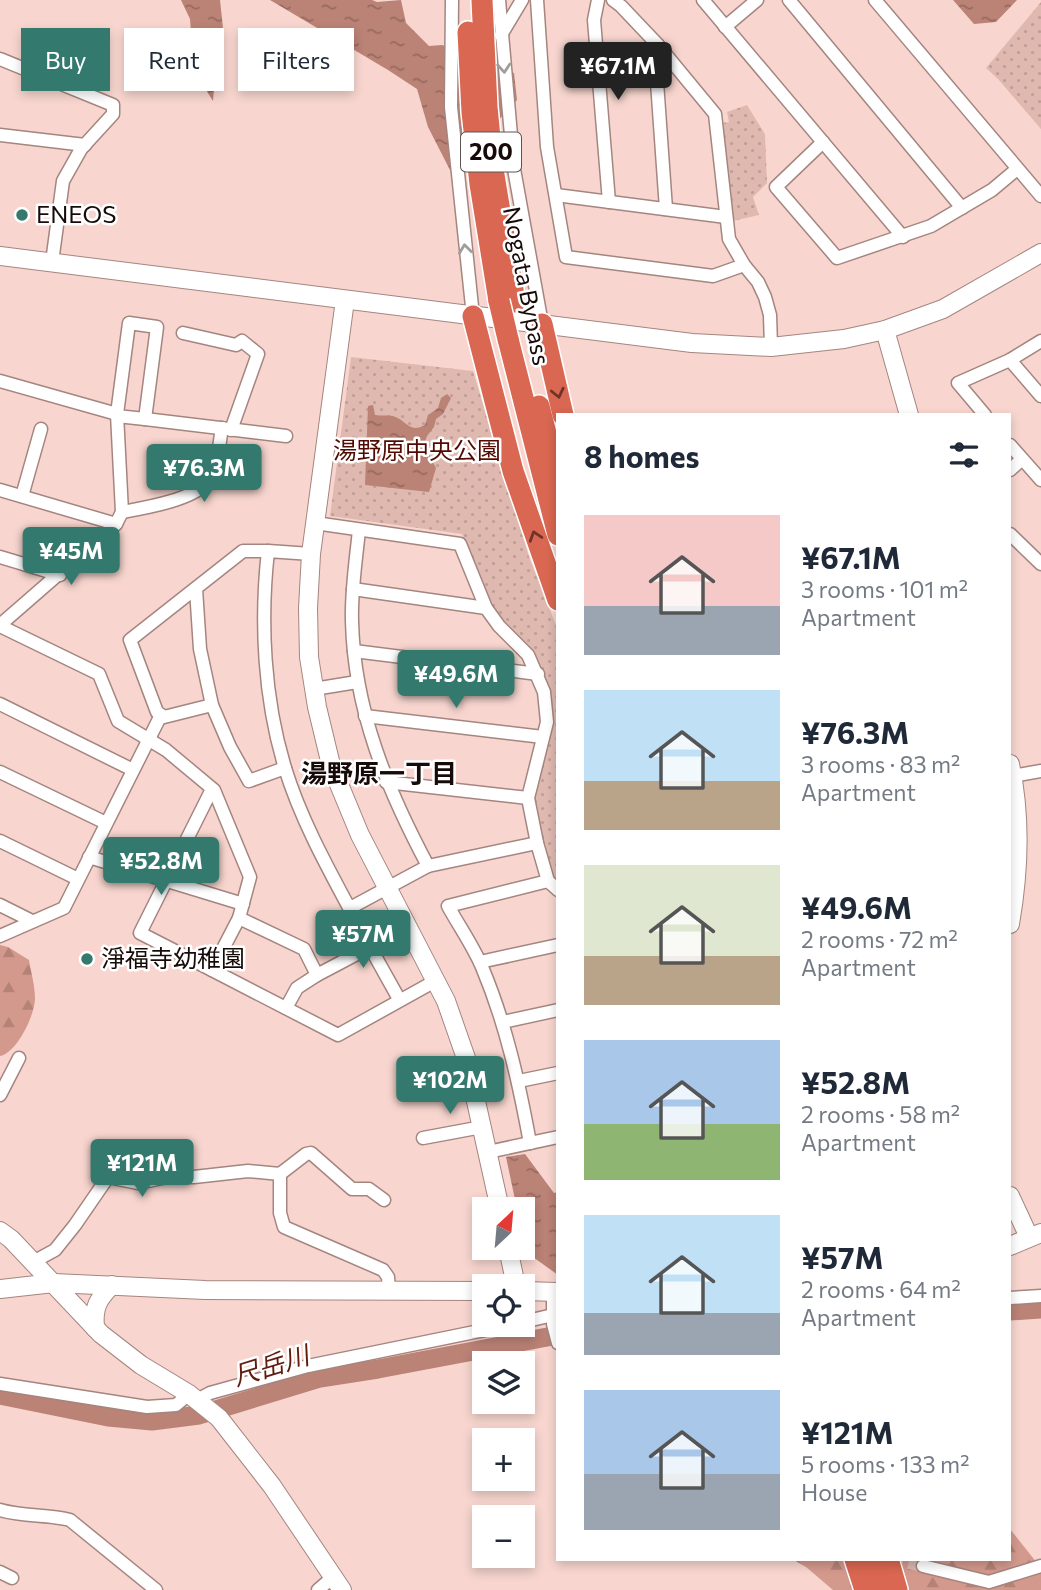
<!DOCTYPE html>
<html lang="en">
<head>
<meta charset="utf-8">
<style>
  :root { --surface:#fff; --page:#f2f2f3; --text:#1f2937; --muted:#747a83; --accent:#33796e }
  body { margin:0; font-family:Commissioner,"Noto Sans JP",sans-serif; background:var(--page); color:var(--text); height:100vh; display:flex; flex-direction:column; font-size:26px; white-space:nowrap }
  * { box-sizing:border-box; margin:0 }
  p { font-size:23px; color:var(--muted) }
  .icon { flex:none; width:38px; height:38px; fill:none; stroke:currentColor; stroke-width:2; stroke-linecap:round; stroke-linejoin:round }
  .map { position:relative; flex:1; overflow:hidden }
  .details { position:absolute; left:556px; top:413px; width:455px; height:1148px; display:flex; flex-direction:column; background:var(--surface); border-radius:0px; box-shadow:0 4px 10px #0003 }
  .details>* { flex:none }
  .hud { position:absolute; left:21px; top:28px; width:430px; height:63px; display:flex; gap:14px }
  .needle { width:46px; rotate:26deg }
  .controls { position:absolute; left:472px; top:1197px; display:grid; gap:14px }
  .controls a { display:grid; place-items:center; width:63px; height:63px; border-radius:0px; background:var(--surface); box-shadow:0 4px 10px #0003; font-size:35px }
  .price { position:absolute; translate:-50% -60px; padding:0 16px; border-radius:7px; background:var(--accent); color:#fff; font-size:23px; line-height:46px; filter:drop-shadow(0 2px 4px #0008) }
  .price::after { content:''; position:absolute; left:50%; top:42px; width:21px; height:16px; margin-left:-10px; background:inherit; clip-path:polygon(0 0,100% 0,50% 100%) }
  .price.on { background:#222; color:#fff }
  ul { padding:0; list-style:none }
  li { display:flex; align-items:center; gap:21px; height:175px; padding:0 28px }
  li span { display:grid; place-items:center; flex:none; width:196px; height:140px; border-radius:0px; color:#555 }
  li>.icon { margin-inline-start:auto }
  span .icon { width:84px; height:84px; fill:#fffc; stroke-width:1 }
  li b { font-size:30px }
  h2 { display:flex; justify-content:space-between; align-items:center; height:84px; padding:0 28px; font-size:30px }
  .pill { padding:0 24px; border-radius:0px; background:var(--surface); box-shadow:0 4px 10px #0003; font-size:24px; line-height:63px }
  .pill.on { background:var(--accent); color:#fff }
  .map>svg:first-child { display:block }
  .green { fill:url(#green-dots) }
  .forest { fill:url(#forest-firs) }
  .water { fill:url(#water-ripples) }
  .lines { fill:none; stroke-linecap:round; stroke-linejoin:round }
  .river { stroke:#bb8276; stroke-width:19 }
  .street-tunnel { stroke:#d6b8b1; stroke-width:12; stroke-dasharray:12 6; stroke-linecap:butt }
  .street-casing { stroke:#a4857f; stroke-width:15 }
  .secondary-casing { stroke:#a4857f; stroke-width:20 }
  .highway-casing { stroke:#fff; stroke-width:24 }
  .street { stroke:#fff; stroke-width:12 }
  .secondary { stroke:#fff; stroke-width:18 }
  .highway { stroke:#d96751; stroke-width:21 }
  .highway-bridge-casing { stroke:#fff; stroke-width:24; stroke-linecap:butt }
  .highway-bridge { stroke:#d96751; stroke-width:21 }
  .oneway { stroke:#a29d9d }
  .oneway2 { stroke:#6e3429 }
  .poi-dot { fill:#33796e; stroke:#fff; stroke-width:2.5 }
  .labels { text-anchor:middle; stroke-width:5; stroke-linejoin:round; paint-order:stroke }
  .shield { fill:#fff; stroke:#5c5453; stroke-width:2 }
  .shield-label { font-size:23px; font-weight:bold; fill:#160b09 }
  .poi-label { font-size:24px; fill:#160b09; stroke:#fff; text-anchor:start }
  .street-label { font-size:24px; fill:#160b09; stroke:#fff }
  .park-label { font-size:24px; fill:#520b02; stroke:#fff }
  .neighbourhood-label { font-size:26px; font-weight:bold; fill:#160b09; stroke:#fff }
  .water-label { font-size:26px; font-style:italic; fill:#611b0f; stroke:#fff }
</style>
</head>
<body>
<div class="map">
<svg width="1041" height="1590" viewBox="0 0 1041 1590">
  <defs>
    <pattern id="green-dots" width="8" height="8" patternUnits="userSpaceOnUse" patternTransform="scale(1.75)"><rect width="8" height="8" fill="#dfb9b0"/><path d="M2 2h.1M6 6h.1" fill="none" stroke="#bf9e96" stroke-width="1.8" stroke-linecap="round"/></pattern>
    <pattern id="forest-firs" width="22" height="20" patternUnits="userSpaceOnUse" patternTransform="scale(1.75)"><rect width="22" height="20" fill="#d4998d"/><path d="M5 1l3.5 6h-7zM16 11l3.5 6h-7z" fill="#b58278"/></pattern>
    <pattern id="water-ripples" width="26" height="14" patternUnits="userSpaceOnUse" patternTransform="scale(1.75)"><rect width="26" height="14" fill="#bb8276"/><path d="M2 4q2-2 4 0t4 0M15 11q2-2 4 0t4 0" fill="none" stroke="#97695f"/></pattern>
  </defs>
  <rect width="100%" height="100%" fill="#f8d6cf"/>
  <g class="green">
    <path d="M1041 2V129L998 79 986 68Z"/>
    <path d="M747 105 765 134 767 183 753 197 759 215 733 221 730 211 722 123 729 122 727 112Z"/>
    <path d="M351 357 473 371 529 557 558 630V883L551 875 536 819 534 797 552 725V700L548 686 532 653 492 608 462 534 330 516Z"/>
  </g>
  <g class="forest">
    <path d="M0 945 8 947 29 960C31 972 35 986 35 998 35 1015 17 1053 0 1056Z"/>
    <path d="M1010 1529 1041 1568V1590H833L806 1567 792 1559H1010Z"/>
  </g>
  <g class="water">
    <path d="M181 0H220L224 37 215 76 213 101 194 71 190 19Z"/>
    <path d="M270 0H372L377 2 401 0 406 23 429 46 442 45 514 73 517 100 451 172 428 127 417 89 388 70Z"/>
    <path d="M953 0H1017L996 22 974 24Z"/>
    <path d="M447 394 451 398 443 414 436 419 434 427 427 436 424 445 436 468 429 492 365 485 368 406 373 405 375 415C381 416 388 415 393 416 407 420 409 434 425 425L428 415 438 408 441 398Z"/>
    <path d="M525 1154 554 1193 558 1192V1275L526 1252 523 1240V1209H517L506 1157Z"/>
  </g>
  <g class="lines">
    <g class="river">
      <path d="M1010 1311 1041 1309"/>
      <path d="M0 1395 108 1417 152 1421 199 1415 320 1378 378 1369 558 1335"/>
    </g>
    <path class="street-tunnel" d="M891 1559 923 1566"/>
    <defs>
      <g id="street">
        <path d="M452 0 451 107 473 316"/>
        <path d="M499 0 514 169 542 324"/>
        <path d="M537 0 547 147 566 257 713 276 744 265"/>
        <path d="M598 0 594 20 609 202"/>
        <path d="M613 0 621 6 658 45 715 114 729 239 744 265 758 282 765 297 770 315 771 347"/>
        <path d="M703 0 903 237"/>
        <path d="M789 0 962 208"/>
        <path d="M875 0 1041 196"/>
        <path d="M725 27 757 0"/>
        <path d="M501 35 522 0"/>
        <path d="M658 45 656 68 666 209"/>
        <path d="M0 59 113 105V114L81 149 63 181 52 262"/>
        <path d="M0 135 85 145"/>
        <path d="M823 142 776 187 837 258 931 226 992 190 1017 169"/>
        <path d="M556 195 726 217"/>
        <path d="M183 333 236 345 242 341 258 354 231 430"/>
        <path d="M1010 360 1041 396"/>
        <path d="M0 381 117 414 122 512 116 524 0 625"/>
        <path d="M985 415 958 383 1010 360 1041 341"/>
        <path d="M117 416 145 419 157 327 129 323 117 414"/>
        <path d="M145 419 286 436"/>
        <path d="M1010 445 1041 480"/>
        <path d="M1010 470 1022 459"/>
        <path d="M0 490 116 524"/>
        <path d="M22 496 41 429"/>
        <path d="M122 512C144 508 194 500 208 481 218 469 219 444 222 428"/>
        <path d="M315 523 460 544 486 608 499 626 528 655 544 692 547 722 528 798 537 843 548 881 558 890"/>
        <path d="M359 530C356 560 351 591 352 621 354 710 387 789 428 866L537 843"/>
        <path d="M1010 534 1041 564"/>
        <path d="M311 554 268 551C260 622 264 699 285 768 304 830 340 889 370 947"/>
        <path d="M0 557 60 575"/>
        <path d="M196 589 200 649 212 705 164 717 157 712 130 640 243 551H268"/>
        <path d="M353 589 486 608"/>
        <path d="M0 626 99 674 118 721 166 750 214 790 250 877 239 918 212 970 338 1035 437 980"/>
        <path d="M354 651 538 674"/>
        <path d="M314 689 357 682"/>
        <path d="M0 704 133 770"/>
        <path d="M212 705 230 747 249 781 285 768"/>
        <path d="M365 716 543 737"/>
        <path d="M0 772 106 823"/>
        <path d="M1012 776 1041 771"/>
        <path d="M386 782 528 798"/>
        <path d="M212 789 140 933 212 970"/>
        <path d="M0 841 78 879"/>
        <path d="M89 857 243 904"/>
        <path d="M0 905 32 921"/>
        <path d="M350 908 428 866"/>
        <path d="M239 918 304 949 317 975 297 988 286 1008"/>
        <path d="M0 936 64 908 161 715"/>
        <path d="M480 962 558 945"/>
        <path d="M317 975 370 947 399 999"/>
        <path d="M503 1022 558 1010"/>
        <path d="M519 1081 558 1073"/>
        <path d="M0 1095 19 1058"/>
        <path d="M423 1138 482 1127"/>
        <path d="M530 1143C519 1083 506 1024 482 967 473 946 459 926 448 906L548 881"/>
        <path d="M488 1152 558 1137"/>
        <path d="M280 1174V1213L284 1227 383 1270 388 1277 389 1291"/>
        <path d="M33 1262 55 1250 75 1225 108 1177 138 1183 167 1177H194L248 1171 280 1174 306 1154 311 1153 352 1189H369L384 1200"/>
        <path d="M553 1292V1324L558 1343"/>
        <path d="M1010 1298 1041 1296"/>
        <path d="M523 1322 553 1315"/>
        <path d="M0 1384 147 1407 176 1405 189 1394"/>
        <path d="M197 1400 210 1393 308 1366 509 1325"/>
        <path d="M0 1510C23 1517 47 1514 70 1520L156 1590"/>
        <path d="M923 1566 989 1582 1041 1566"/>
        <path d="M0 1572 12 1578"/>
        <path d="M318 1590 333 1577"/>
      </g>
      <g id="secondary">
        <path d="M0 256 692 343 771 347 844 339 885 330 943 309 1041 253"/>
        <path d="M345 300 311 554 308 608 309 657 317 707 331 765 360 835 446 1001 467 1061 500 1209"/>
        <path d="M885 330 909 415"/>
        <path d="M1010 764C1021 816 1019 872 1010 924"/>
        <path d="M1010 1196 1029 1237"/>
        <path d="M0 1231 11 1239 101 1334 141 1365 189 1394 219 1418 272 1486 342 1590"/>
        <path d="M1010 1246 1041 1233"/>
        <path d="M508 1248 516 1286"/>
        <path d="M0 1289 54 1283 205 1290 485 1291"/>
        <path d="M523 1291 558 1292"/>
        <path d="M95 1328C93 1307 98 1299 112 1285"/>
      </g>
      <g id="highway">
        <path d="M482 0 487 107 493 169 515 302"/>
        <path d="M468 32 472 112 480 184 499 301"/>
        <path d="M473 316 513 471 558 600"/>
        <path d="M542 324 563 415"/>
        <path d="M508 339 558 535"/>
        <path d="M539 406 558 480"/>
        <path d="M855 1559 865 1590"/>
        <path d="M872 1559 881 1590"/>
        <path d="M888 1559 897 1590"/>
      </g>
    </defs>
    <use href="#street" class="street-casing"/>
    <use href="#secondary" class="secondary-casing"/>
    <use href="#highway" class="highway-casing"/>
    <use href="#street" class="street"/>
    <use href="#secondary" class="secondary"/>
    <use href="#highway" class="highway"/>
    <defs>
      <path id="highway-bridge" d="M499 301 508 339"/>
    </defs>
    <use href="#highway-bridge" class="highway-bridge-casing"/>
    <use href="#highway-bridge" class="highway-bridge"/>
  </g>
  <defs><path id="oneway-chevron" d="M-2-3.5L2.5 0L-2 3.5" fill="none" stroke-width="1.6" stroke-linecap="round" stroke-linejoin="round" transform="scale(1.75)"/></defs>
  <g class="oneway">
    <use href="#oneway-chevron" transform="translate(504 68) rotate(86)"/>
    <use href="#oneway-chevron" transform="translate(465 249) rotate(-97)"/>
  </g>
  <g class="oneway2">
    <use href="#oneway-chevron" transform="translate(558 393) rotate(77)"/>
    <use href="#oneway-chevron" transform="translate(535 536) rotate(-108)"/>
  </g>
  <g class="poi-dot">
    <circle cx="22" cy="215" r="7"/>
    <circle cx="87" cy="959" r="7"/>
  </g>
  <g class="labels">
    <rect class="shield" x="461" y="132.5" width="60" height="39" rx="5"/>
    <g class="shield-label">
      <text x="491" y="160">200</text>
    </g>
    <g class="poi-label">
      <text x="36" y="223">ENEOS</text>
      <text x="101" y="967">淨福寺幼稚園</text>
    </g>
    <g class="street-label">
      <text transform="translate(526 286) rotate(79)" y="8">Nogata Bypass</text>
    </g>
    <g class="park-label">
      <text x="417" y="459">湯野原中央公園</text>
    </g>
    <g class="neighbourhood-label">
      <text x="379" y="783">湯野原一丁目</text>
    </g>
    <g class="water-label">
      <text transform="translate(271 1366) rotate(-17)" y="9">尺岳川</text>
    </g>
  </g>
</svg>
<div class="controls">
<a><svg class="needle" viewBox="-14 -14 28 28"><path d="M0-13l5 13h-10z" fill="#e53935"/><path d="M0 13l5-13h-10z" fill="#747a83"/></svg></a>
<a><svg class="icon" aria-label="locate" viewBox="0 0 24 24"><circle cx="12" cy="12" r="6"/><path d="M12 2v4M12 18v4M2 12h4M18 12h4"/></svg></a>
<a><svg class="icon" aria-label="layers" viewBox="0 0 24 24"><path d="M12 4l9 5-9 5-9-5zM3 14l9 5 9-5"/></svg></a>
<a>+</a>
<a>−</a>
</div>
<b class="price on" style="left:618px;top:102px">¥67.1M</b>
<b class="price" style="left:204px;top:504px">¥76.3M</b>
<b class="price" style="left:71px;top:587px">¥45M</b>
<b class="price" style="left:456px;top:710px">¥49.6M</b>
<b class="price" style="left:161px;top:897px">¥52.8M</b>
<b class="price" style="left:363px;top:970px">¥57M</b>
<b class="price" style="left:450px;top:1116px">¥102M</b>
<b class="price" style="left:142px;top:1199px">¥121M</b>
<div class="hud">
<a class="pill on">Buy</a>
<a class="pill">Rent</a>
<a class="pill">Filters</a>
</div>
<section class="details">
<h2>8 homes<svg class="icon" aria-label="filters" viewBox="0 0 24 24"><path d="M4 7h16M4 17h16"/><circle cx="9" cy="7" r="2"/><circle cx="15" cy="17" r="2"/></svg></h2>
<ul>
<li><span style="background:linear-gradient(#f6c9c9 65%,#9aa5b1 0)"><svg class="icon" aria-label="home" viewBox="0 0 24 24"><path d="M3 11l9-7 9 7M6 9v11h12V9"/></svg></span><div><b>¥67.1M</b><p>3 rooms · 101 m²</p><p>Apartment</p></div></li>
<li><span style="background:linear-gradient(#bfe0f5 65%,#b9a48a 0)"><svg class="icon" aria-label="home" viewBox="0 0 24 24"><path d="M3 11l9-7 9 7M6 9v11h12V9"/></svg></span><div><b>¥76.3M</b><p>3 rooms · 83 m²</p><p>Apartment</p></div></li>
<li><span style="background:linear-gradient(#dfe7d0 65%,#b9a48a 0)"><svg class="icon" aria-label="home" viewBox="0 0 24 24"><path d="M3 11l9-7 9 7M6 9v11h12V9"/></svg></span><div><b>¥49.6M</b><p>2 rooms · 72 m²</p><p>Apartment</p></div></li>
<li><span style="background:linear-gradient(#a9c7e8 60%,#8fb573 0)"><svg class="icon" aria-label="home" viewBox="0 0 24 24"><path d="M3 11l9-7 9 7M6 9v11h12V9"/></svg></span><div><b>¥52.8M</b><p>2 rooms · 58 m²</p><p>Apartment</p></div></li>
<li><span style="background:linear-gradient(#bfe0f5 70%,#9aa5b1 0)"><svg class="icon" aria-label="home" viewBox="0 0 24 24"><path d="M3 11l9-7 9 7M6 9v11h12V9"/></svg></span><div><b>¥57M</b><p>2 rooms · 64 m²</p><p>Apartment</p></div></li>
<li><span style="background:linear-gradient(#a9c7e8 60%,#9aa5b1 0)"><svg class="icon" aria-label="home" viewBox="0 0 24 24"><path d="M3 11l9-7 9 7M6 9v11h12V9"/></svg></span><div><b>¥121M</b><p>5 rooms · 133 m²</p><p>House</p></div></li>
</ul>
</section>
</div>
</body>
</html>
